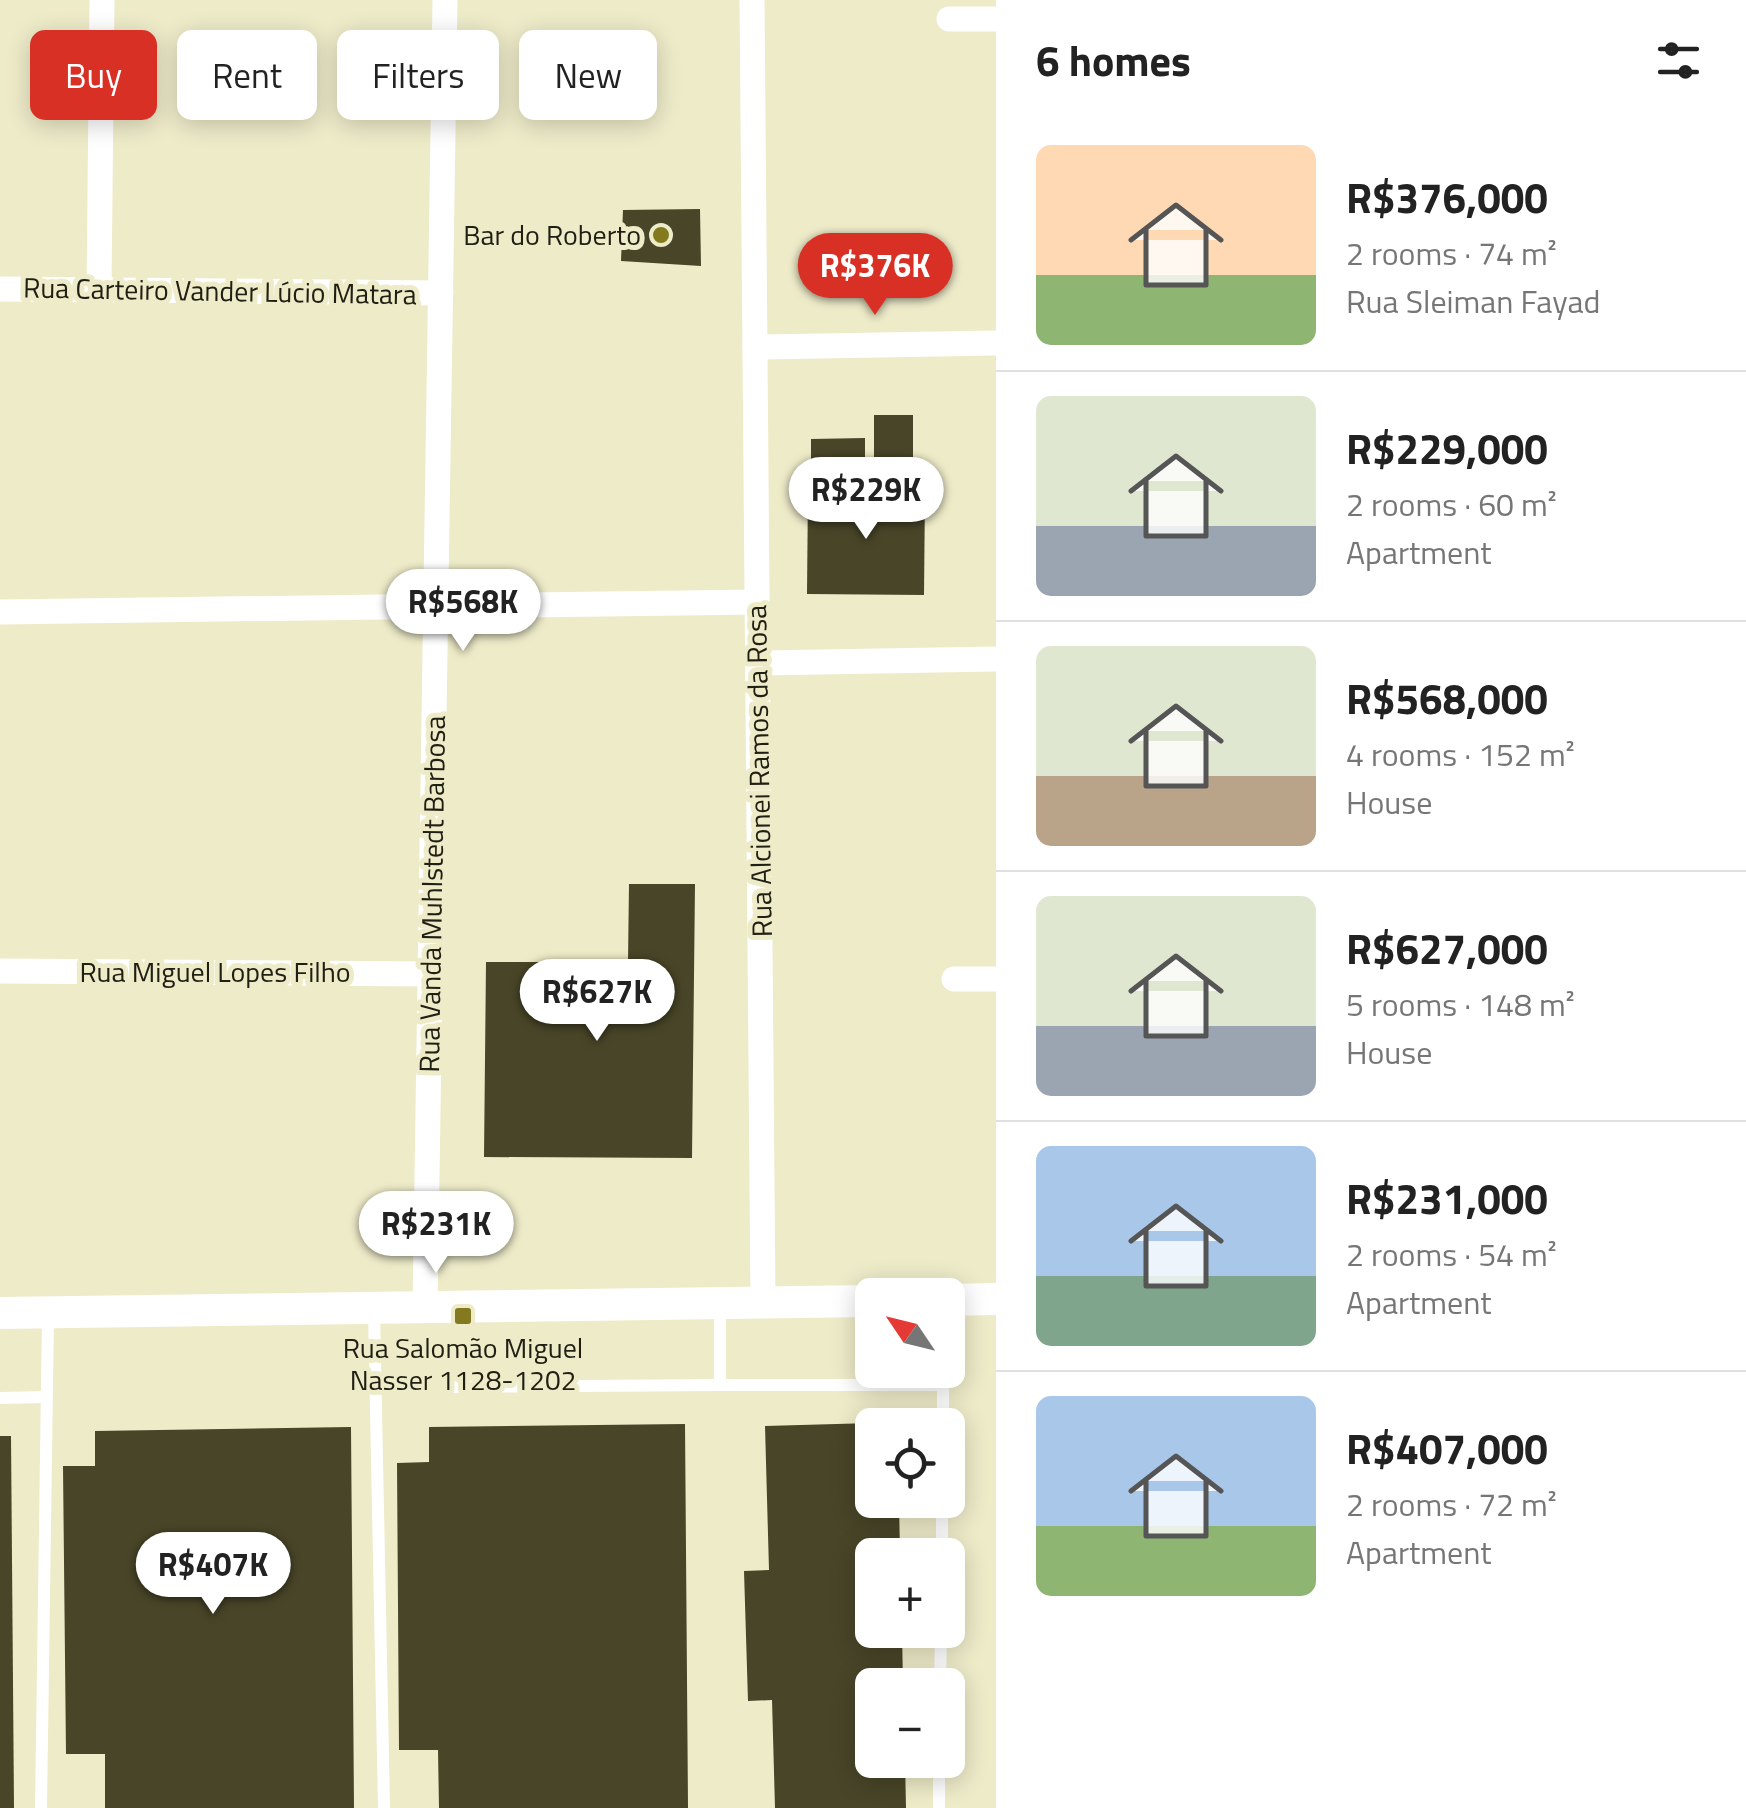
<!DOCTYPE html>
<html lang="en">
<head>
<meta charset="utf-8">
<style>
  :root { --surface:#fff; --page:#f2f2f2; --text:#222; --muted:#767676; --line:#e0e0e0; --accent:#d93025 }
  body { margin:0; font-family:"Titillium Web",sans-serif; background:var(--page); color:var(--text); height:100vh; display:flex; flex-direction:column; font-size:38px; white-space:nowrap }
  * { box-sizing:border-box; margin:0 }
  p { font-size:32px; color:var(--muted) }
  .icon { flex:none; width:55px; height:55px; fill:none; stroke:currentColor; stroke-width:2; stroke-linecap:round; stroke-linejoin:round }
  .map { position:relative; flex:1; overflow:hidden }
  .sheet { display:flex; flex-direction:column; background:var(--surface); width:750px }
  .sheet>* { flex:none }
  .guide { position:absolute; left:30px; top:30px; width:815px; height:90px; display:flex; gap:20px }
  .needle { width:65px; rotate:305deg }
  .tools { position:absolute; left:855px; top:1278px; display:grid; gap:20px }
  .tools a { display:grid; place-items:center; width:110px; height:110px; border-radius:15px; background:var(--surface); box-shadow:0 5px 25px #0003; font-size:50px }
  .price { position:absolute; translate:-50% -85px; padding:0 22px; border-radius:35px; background:#fff; color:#222; font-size:32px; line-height:65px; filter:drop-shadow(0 2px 5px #0008) }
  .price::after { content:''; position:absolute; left:50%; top:60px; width:30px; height:22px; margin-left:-15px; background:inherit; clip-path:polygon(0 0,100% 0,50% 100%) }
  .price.active { background:var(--accent); color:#fff }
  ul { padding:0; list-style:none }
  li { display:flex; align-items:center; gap:30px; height:250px; padding:0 40px }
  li+li { border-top:2px solid var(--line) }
  li span { display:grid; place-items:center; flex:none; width:280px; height:200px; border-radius:15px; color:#555 }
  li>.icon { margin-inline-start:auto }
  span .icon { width:120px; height:120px; fill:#fffc; stroke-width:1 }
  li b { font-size:42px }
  h2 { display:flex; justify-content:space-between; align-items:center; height:120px; padding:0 40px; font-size:42px }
  .chip { padding:0 35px; border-radius:15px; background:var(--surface); box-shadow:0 5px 25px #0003; font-size:35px; line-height:90px }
  .chip.active { background:var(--accent); color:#fff }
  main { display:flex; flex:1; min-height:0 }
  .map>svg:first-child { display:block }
  .building { fill:#484528 }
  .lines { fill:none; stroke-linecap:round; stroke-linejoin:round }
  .service { stroke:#fff; stroke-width:12 }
  .minor { stroke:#fff; stroke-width:25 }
  .tertiary { stroke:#fff; stroke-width:32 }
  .poi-dot { fill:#837a20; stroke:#eeebc9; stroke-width:4 }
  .labels { text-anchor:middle; stroke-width:10; stroke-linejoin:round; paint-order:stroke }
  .poi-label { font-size:28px; fill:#201f13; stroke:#eeebc9; text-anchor:end }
  .street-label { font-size:28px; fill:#201f13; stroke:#eeebc9 }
</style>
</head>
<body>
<main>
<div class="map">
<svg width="996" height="1808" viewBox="0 0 996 1808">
  <rect width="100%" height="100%" fill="#eeebc9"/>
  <g class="building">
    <path d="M700 209 701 266 621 261 623 210Z"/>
    <rect x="874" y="415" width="39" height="70"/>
    <path d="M865 438V474L811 475V439Z"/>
    <path d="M808 489 925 490 924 595 807 594Z"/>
    <path d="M629 884H695L692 1158 484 1157 486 962H628Z"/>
    <path d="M872 1423V1500H899L900 1555H872V1630H902L903 1685H872V1760H905L906 1808H775L772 1700 748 1701 744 1571 769 1570 765 1426Z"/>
    <path d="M685 1424 688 1808H439L438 1750H399L397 1463 429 1462V1427Z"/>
    <path d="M351 1427 354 1808H105V1754H66L63 1466H95V1431Z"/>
    <path d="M0 1436H11L14 1808H0Z"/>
  </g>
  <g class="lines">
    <g class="service">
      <path d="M720 1307V1385H943V1370"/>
      <path d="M374 1310 384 1808"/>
      <path d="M449 1387 720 1385"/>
      <path d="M0 1398 46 1397"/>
      <path d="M943 1425V1385"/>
      <path d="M942 1555V1500"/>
      <path d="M940 1685 941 1630"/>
      <path d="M41 1808 48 1315"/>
      <path d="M939 1808V1760"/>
    </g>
    <g class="minor">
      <path d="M752 0 763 1302"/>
      <path d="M949 19H996"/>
      <path d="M0 289 441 293"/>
      <path d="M99 290 102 0"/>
      <path d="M755 347 996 343"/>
      <path d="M0 612 757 602"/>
      <path d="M758 663 996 659"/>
      <path d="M0 971 430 974"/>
      <path d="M954 979H996"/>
      <path d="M425 1307 445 0"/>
    </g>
    <g class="tertiary">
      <path d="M948 1300 996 1299"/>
      <path d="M0 1313 872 1301"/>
    </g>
  </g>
  <g class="poi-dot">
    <circle cx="661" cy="235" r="10"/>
    <rect x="453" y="1306" width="20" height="20" rx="5"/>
  </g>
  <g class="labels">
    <g class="poi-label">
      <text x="641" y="245">Bar do Roberto</text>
      <text x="463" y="1358" text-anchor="middle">Rua Salomão Miguel<tspan x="463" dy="32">Nasser 1128-1202</tspan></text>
    </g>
    <g class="street-label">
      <text transform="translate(220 291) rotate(1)" y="10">Rua Carteiro Vander Lúcio Matara</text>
      <text transform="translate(759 771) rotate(-91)" y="10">Rua Alcionei Ramos da Rosa</text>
      <text transform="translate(432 894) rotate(-89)" y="10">Rua Vanda Muhlstedt Barbosa</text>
      <text x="215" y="982">Rua Miguel Lopes Filho</text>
    </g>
  </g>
</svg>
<div class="tools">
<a><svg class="needle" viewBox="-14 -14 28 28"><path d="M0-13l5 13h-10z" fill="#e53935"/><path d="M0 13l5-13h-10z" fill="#767676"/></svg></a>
<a><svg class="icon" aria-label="locate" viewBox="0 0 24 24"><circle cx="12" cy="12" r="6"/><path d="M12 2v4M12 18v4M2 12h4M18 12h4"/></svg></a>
<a>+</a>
<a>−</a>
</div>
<b class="price active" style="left:875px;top:318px">R$376K</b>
<b class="price" style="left:866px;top:542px">R$229K</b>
<b class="price" style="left:463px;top:654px">R$568K</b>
<b class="price" style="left:597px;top:1044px">R$627K</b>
<b class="price" style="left:436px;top:1276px">R$231K</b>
<b class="price" style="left:213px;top:1617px">R$407K</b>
<div class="guide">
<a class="chip active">Buy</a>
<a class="chip">Rent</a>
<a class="chip">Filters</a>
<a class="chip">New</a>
</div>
</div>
<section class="sheet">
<h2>6 homes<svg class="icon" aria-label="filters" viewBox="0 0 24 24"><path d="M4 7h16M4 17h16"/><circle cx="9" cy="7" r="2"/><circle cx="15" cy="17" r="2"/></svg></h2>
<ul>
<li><span style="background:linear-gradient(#ffd9b3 65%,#8fb573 0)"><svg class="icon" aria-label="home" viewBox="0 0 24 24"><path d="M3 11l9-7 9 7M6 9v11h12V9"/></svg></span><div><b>R$376,000</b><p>2 rooms · 74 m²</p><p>Rua Sleiman Fayad</p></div></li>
<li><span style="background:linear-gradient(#dfe7d0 65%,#9aa5b1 0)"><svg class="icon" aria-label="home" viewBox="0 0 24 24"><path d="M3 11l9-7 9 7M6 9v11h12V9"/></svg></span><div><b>R$229,000</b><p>2 rooms · 60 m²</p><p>Apartment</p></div></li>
<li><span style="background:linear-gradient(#dfe7d0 65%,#b9a48a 0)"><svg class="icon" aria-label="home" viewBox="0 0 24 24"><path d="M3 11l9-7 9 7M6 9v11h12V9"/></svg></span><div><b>R$568,000</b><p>4 rooms · 152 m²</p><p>House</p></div></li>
<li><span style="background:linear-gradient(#dfe7d0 65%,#9aa5b1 0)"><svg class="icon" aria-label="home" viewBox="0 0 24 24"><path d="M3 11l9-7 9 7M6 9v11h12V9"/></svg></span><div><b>R$627,000</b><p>5 rooms · 148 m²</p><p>House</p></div></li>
<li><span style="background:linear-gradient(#a9c7e8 65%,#7fa58c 0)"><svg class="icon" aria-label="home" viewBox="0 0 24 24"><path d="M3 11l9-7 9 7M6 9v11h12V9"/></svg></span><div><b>R$231,000</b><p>2 rooms · 54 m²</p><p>Apartment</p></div></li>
<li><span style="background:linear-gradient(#a9c7e8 65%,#8fb573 0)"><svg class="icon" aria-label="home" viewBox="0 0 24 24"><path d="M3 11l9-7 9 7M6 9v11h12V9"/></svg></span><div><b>R$407,000</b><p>2 rooms · 72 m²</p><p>Apartment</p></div></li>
</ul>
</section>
</main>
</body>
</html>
